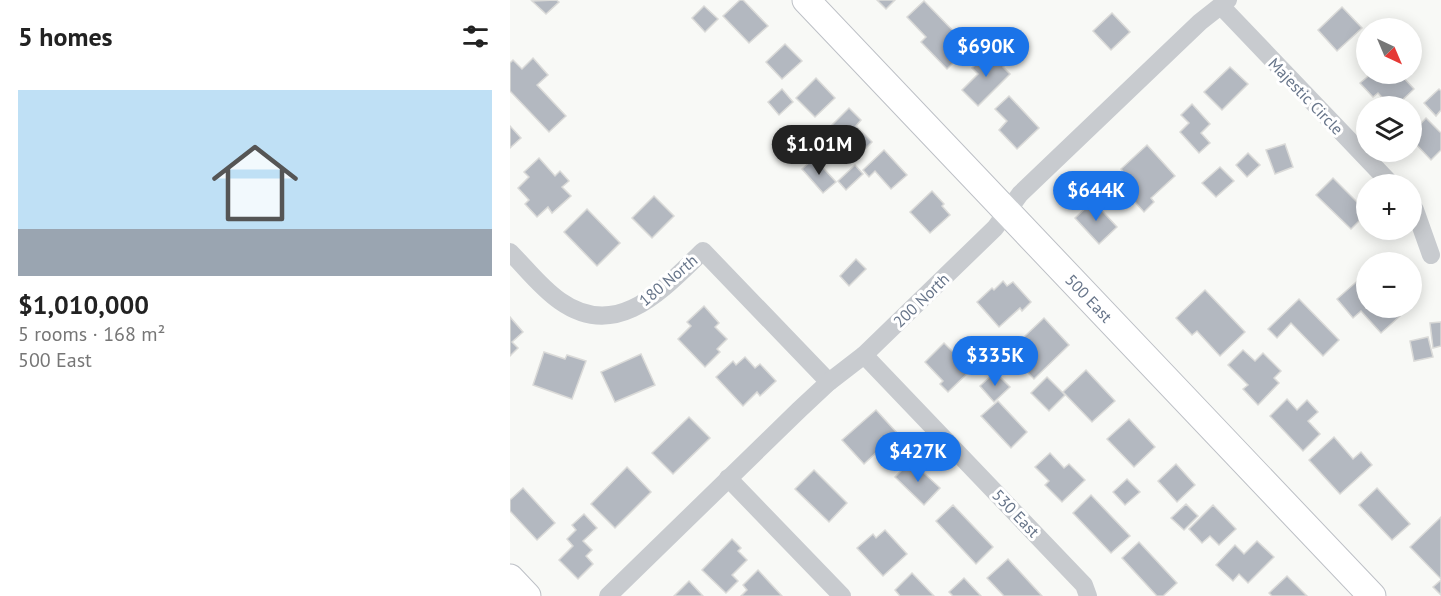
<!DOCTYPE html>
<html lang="en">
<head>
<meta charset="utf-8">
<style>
  :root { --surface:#fff; --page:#f6f6f6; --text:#222; --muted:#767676; --line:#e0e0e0; --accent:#1a73e8 }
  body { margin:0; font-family:"PT Sans",sans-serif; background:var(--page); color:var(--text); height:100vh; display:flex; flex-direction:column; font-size:22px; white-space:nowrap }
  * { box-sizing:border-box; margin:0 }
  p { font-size:20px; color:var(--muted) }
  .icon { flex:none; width:33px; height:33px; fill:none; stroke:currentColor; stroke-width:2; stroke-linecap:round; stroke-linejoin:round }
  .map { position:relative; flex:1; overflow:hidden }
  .sheet { display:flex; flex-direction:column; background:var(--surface); width:510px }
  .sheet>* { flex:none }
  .needle { width:39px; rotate:136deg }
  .buttons { position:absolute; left:846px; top:18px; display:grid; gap:12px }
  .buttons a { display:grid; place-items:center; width:66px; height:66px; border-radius:50%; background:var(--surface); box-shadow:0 3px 15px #0003; font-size:30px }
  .price { position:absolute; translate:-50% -51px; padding:0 14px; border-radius:21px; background:var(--accent); color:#fff; font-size:20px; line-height:39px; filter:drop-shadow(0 2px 3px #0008) }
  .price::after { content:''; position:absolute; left:50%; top:36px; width:18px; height:14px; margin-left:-9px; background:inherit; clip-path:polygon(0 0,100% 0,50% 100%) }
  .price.active { background:#222; color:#fff }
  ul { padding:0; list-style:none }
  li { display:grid; align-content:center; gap:12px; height:318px; padding:0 18px }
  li+li { border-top:2px solid var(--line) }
  li span { display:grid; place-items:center; height:186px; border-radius:0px; color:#555 }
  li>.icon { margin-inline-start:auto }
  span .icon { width:108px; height:108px; fill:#fffc; stroke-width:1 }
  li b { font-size:26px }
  h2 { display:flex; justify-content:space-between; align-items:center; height:72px; padding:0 18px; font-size:26px }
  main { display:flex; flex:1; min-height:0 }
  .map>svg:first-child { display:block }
  .building { fill:#b3b8c0; stroke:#dadad8; stroke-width:1.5 }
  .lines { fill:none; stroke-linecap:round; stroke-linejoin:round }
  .secondary-casing { stroke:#bdc0c6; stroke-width:29 }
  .street { stroke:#c8cbcf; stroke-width:18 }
  .secondary { stroke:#fff; stroke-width:27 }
  .labels { text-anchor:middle; stroke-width:6; stroke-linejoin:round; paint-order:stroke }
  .street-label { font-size:16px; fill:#667489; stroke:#fff }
</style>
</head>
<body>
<main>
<section class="sheet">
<h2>5 homes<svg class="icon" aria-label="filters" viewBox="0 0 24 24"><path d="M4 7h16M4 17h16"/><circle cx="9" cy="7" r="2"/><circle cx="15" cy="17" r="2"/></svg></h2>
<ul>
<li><span style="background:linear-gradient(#bfe0f5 75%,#9aa5b1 0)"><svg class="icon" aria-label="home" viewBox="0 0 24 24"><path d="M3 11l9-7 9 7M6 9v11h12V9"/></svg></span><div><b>$1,010,000</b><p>5 rooms · 168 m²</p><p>500 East</p></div></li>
</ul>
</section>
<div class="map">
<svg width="931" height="596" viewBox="0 0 931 596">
  <rect width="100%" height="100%" fill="#f8f9f6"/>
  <g class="building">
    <path d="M46 0 49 2 36 14 22 1Z"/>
    <path d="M230 0H233L258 26 239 43 213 16Z"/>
    <path d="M367 0H385L376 9Z"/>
    <path d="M414 1 451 39 446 44 454 52 437 69 411 42 416 37 397 17Z"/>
    <path d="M194 6 208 19 195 32 182 18Z"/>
    <path d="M832 7 852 28 827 51 808 30Z"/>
    <path d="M602 13 620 32 601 50 583 31Z"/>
    <path d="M275 44 292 61 272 79 256 62Z"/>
    <path d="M481 49 496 64 493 67 500 74 468 106 452 90 468 74 462 68Z"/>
    <path d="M23 58 38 75 27 85 56 116 39 132 0 91V63L3 60 12 69Z"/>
    <path d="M720 67 738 84 712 110 694 92Z"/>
    <path d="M861 74H890L904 89 886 106H880L868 93 863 97 850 83Z"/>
    <path d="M306 78 325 98 305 117 286 98Z"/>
    <path d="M272 89 283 102 269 115 258 102Z"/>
    <path d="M929 89 931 91V110L926 116 914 103Z"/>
    <path d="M499 96 529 128 507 149 489 130 497 121 485 109Z"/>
    <path d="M682 104 700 124 691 133 700 143 689 153 670 132 679 123 671 115Z"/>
    <path d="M339 108 351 120 346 126 362 142 345 159 316 131Z"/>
    <path d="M916 118 931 133V150L921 160 902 140V133Z"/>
    <path d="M0 126 11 138 0 148Z"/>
    <path d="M775 144 783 167 765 174 756 150Z"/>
    <path d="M637 145 665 176 641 198 644 202 634 212 607 182 615 174 611 169Z"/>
    <path d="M374 150 397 175 381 189 365 171 359 177 353 170Z"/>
    <path d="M738 153 750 165 737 177 726 165Z"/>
    <path d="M29 158 45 176 50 171 59 181 52 187 61 196 42 213 38 207 27 217 15 204 19 200 8 188 19 177 14 172Z"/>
    <path d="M304 158 326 182 313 193 292 169Z"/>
    <path d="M345 165 353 174 336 190 328 181Z"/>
    <path d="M710 167 724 181 706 197 692 183Z"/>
    <path d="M823 178 856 211V214L841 229 806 195Z"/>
    <path d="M422 191 434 204 432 206 440 215 420 233 400 212Z"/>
    <path d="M144 196 164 216 142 238 122 218Z"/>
    <path d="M583 201 607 227 589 244 565 218Z"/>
    <path d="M77 209 110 243 87 266 54 232Z"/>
    <path d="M346 259 356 269 339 286 330 276Z"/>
    <path d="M853 276 856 280V308H882L890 316 871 333 851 311 843 318 827 299Z"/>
    <path d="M493 281 497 286 503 282 521 302 512 311 510 308 489 327 467 302 482 288 484 290Z"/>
    <path d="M695 290 735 332 710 356 687 331 682 335 666 318Z"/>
    <path d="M789 299 829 340 813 356 781 323 767 338 758 329Z"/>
    <path d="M194 306 209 323 205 327 217 339 207 349 210 352 195 367 168 339 181 326 177 322Z"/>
    <path d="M0 317 13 332 2 342 8 348 0 356Z"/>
    <path d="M534 318 559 345 524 379 498 352Z"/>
    <path d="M931 322V346L923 348 920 323Z"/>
    <path d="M918 337 923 357 904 361 900 341Z"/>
    <path d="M434 343 461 370 438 392 430 384 433 381 415 362Z"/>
    <path d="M733 350 745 361 753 353 771 371 764 378 769 383 748 405 733 389 738 385 718 365Z"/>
    <path d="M34 352 55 359 57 355 76 361 62 399 23 385Z"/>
    <path d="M131 354 145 385 105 402 91 372Z"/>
    <path d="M235 357 245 368 250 364 266 381 250 396 247 392 233 406 206 377 223 361 226 365Z"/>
    <path d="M576 370 605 401 582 422 553 392Z"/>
    <path d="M485 372 500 387 484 402 470 386Z"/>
    <path d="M537 377 555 395 539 411 521 393Z"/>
    <path d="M777 399 787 410 797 400 808 412 798 421 810 434 793 451 760 416Z"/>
    <path d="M488 401 517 432 501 448 471 416Z"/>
    <path d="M366 410 387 433 354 464 332 440Z"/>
    <path d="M179 417 200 438 163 474 142 453Z"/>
    <path d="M619 419 645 447 624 467 597 439Z"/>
    <path d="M824 437 843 459 851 452 862 465 830 494 799 460Z"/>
    <path d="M540 453 554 468 559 464 575 480 552 502 535 485 539 481 525 467Z"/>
    <path d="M401 461 430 488 414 505 385 477Z"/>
    <path d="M666 464 685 485 667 502 648 481Z"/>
    <path d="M117 467 141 492 105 528 81 504Z"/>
    <path d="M304 470 337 503 319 522 285 489Z"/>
    <path d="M617 479 630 492 615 505 603 492Z"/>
    <path d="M13 488 45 523 27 540 0 511V500Z"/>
    <path d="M867 488 900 524 882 540 849 505Z"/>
    <path d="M581 495 620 536 601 553 563 513Z"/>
    <path d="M676 504 688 516 674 530 661 518Z"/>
    <path d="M443 505 483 547 466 564 426 521Z"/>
    <path d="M703 505 726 529 709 545 700 536 692 543 679 529Z"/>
    <path d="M74 514 87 528 73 541 82 550 76 556 83 564 68 579 49 560 63 546 57 539 66 530 62 525Z"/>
    <path d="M931 517V579L900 547Z"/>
    <path d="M375 530 397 554 373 576 347 548 363 534 366 538Z"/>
    <path d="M222 539 231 548 228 551 237 560 222 575 228 581 216 593 192 570Z"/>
    <path d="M747 541 764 557 738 583 729 574 723 581 706 565 725 545 734 554Z"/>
    <path d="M629 542 667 583 653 596H647L612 558Z"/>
    <path d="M498 559 532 596H494L477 578Z"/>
    <path d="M248 570 272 596H231L237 590 233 585Z"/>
    <path d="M402 573 424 596H390L385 590Z"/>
    <path d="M777 576 797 596H762L759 593Z"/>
    <path d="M454 578 471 596H443L439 592Z"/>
    <path d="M931 580V595L923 587Z"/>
    <path d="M179 581 193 596H164Z"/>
  </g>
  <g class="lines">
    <defs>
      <g id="secondary">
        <path id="s1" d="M296 0 862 596"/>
        <path d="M0 578 17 596"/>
      </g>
    </defs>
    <use href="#secondary" class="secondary-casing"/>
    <g class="street">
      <path d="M711 6 881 184"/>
      <path d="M902 206 905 210 921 255"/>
      <path d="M0 252C16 268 31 288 50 301 108 342 154 288 193 251L319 382"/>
      <path d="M354 355 574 585 578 596"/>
      <path d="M218 478 332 596"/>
      <path d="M98 596 289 410 319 382 354 355 485 228 510 194 690 22 718 0"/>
    </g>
    <use href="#secondary" class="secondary"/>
  </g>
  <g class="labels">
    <g class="street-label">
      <text transform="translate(796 96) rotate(46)" y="6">Majestic Circle</text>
      <text transform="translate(158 280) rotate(-40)" y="6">180 North</text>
      <text dy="6" stroke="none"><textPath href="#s1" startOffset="411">500 East</textPath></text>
      <text transform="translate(411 300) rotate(-44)" y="6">200 North</text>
      <text transform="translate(506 513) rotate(46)" y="6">530 East</text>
    </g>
  </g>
</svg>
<div class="buttons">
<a><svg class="needle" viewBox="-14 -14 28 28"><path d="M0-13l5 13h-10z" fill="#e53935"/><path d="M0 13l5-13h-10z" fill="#767676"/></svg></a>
<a><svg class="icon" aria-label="layers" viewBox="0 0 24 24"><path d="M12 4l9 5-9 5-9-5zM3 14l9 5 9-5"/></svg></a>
<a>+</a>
<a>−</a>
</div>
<b class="price" style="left:476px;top:78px">$690K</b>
<b class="price active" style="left:309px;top:176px">$1.01M</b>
<b class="price" style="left:586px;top:222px">$644K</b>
<b class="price" style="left:485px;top:387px">$335K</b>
<b class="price" style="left:408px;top:483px">$427K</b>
</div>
</main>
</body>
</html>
